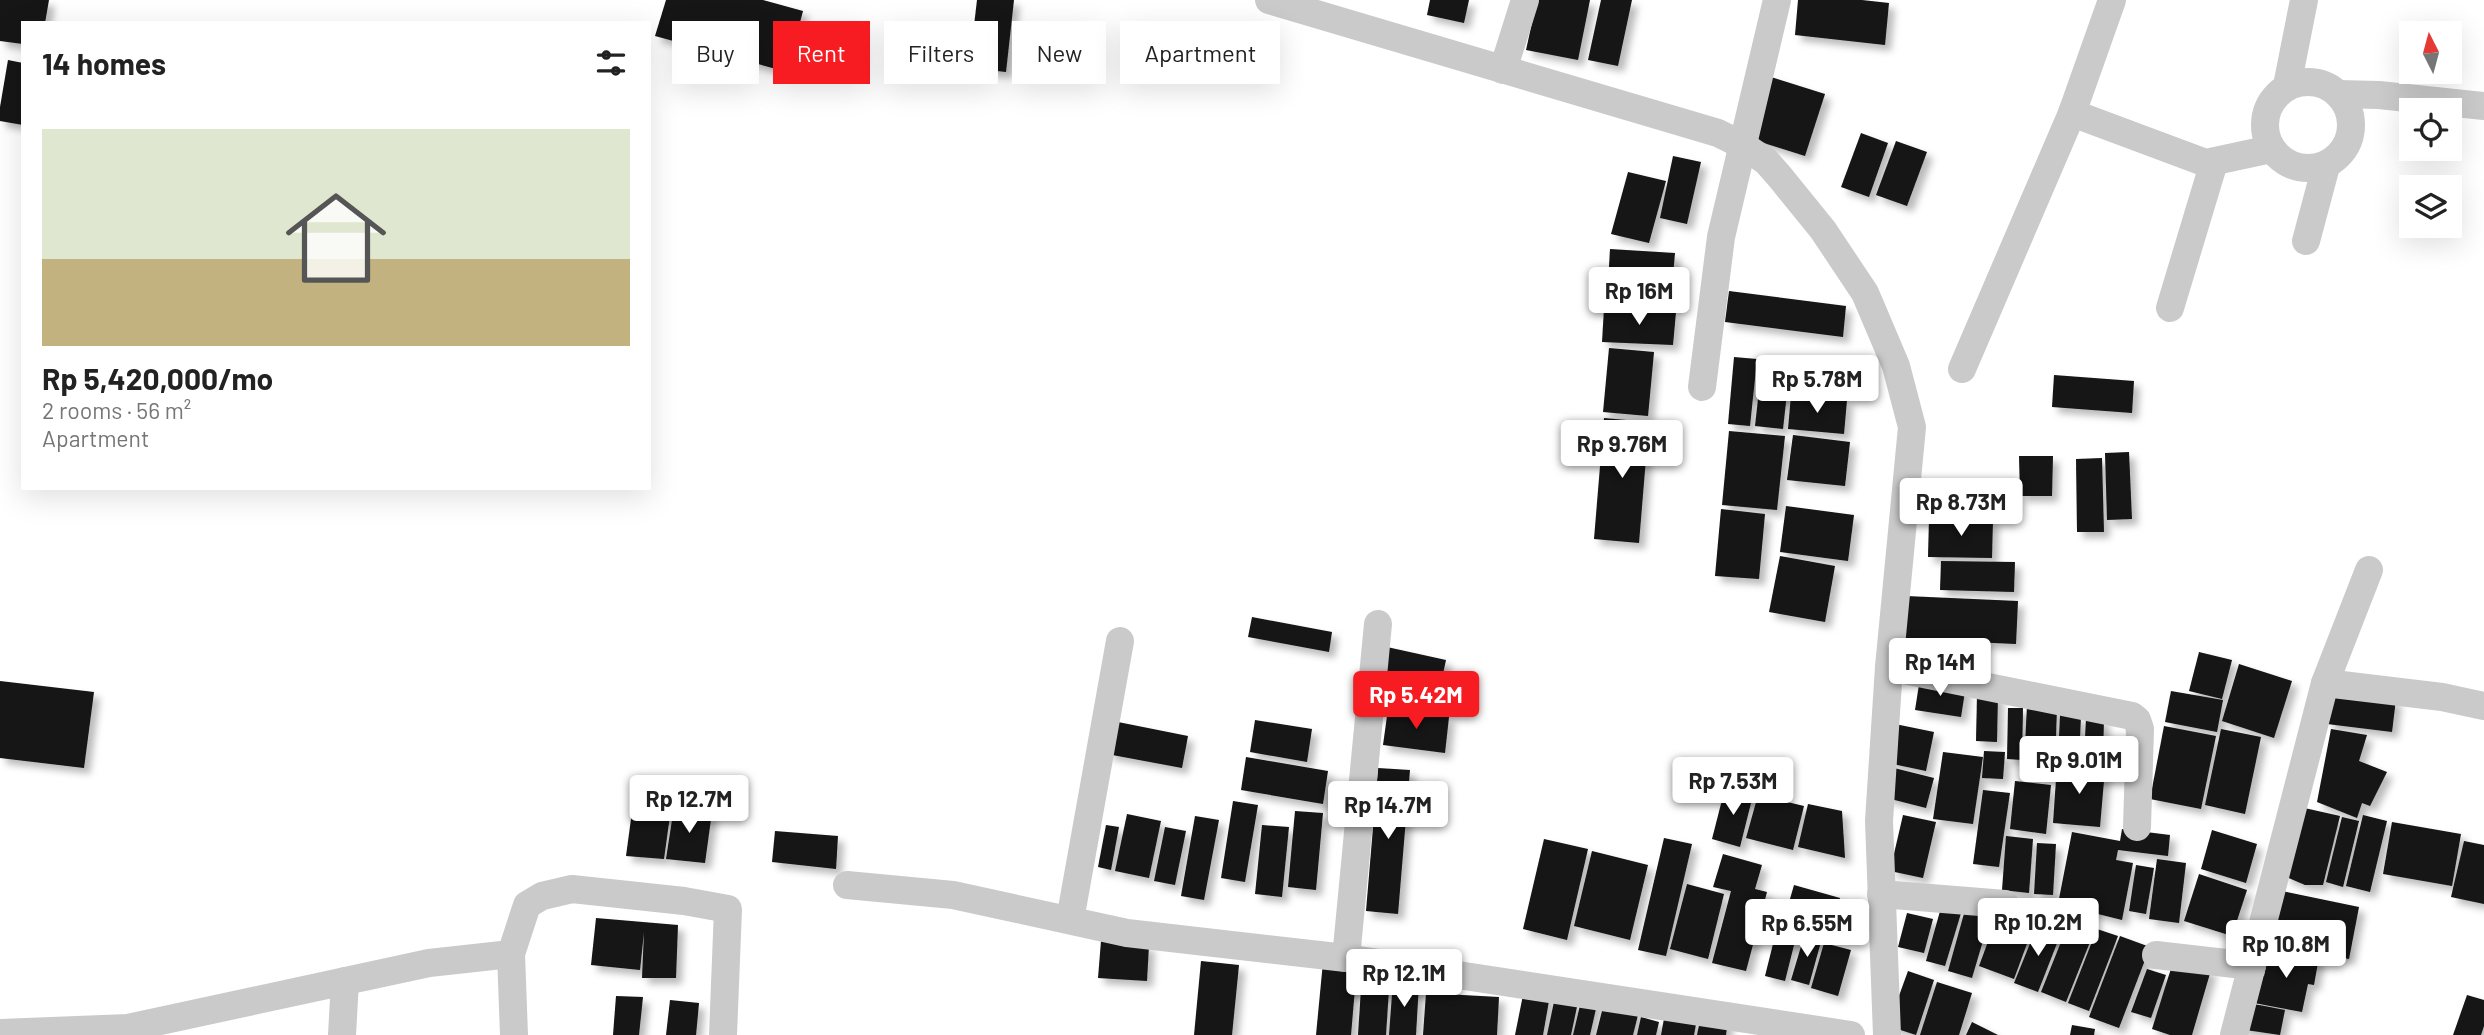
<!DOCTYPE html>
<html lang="en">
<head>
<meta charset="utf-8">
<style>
  :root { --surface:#fff; --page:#f2f2f2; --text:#222; --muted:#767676; --accent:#f71c21 }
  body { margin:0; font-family:Barlow,sans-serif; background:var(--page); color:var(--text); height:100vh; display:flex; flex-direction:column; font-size:26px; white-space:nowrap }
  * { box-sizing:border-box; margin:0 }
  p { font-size:23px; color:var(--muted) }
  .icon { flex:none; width:38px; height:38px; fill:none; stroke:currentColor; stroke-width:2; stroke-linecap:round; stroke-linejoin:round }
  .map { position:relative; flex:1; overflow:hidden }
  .panel { position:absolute; left:21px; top:21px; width:630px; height:469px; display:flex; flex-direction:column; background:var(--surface); border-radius:0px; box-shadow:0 7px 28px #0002 }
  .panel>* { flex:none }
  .banner { position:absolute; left:672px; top:21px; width:665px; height:63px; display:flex; gap:14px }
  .needle { width:46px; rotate:354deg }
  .buttons { position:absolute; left:2399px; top:21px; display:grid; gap:14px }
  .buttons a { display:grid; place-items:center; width:63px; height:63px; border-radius:0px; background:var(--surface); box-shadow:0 7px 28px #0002; font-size:35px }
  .price { position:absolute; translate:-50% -60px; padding:0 16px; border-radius:7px; background:#fff; color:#222; font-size:23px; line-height:46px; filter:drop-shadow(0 2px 4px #0008) }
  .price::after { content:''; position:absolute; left:50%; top:42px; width:21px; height:16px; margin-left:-10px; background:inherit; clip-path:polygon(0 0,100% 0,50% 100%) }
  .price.current { background:var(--accent); color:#fff }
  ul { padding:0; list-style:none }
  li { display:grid; align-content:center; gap:14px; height:371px; padding:0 21px }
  li span { display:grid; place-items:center; height:217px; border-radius:0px; color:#555 }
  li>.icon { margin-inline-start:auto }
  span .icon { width:126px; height:126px; fill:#fffc; stroke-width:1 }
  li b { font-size:30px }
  h2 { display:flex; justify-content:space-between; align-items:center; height:84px; padding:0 21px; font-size:30px }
  .pill { padding:0 24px; border-radius:0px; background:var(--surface); box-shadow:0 7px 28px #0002; font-size:24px; line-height:63px }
  .pill.current { background:var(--accent); color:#fff }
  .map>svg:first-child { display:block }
  .building { fill:#141414; filter:url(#shadow) }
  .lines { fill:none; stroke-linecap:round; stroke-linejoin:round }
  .street { stroke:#cacaca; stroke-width:28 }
</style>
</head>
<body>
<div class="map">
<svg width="2484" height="1035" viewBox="0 0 2484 1035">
  <defs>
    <filter id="shadow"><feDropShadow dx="6" dy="6" stdDeviation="3.5" flood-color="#0004"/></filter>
  </defs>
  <rect width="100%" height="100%" fill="#fff"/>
  <g class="building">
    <path d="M0 0H49L45 23H23V44L0 41Z"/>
    <path d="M666 0H763L803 11 787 72 655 36Z"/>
    <path d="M977 0H1014L1006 72 969 68Z"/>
    <path d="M1430 0H1469L1464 23 1427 15Z"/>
    <path d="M1537 0H1590L1578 60 1526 50Z"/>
    <path d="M1601 0H1632L1618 66 1588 60Z"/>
    <path d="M1798 0H1862L1889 3 1885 45 1795 35Z"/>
    <path d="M8 60 23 63V125L0 121V107Z"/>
    <path d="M1771 77 1825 94 1805 156 1751 139Z"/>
    <path d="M1861 133 1888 143 1869 197 1841 187Z"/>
    <path d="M1896 141 1927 152 1907 206 1876 195Z"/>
    <path d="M1673 156 1701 162 1687 224 1660 218Z"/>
    <path d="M1628 172 1666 181 1649 243 1611 234Z"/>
    <path d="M1610 249 1675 253 1672 287 1608 283Z"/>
    <path d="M1729 291 1846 306 1843 337 1725 322Z"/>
    <path d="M1604 308 1676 312 1673 345 1602 342Z"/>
    <path d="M1609 348 1654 352 1648 416 1603 412Z"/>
    <path d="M1734 357 1757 359 1750 426 1728 424Z"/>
    <path d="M2054 375 2134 381 2132 413 2052 407Z"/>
    <path d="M1759 390 1787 393 1783 429 1755 426Z"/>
    <path d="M1791 395 1847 400 1844 434 1788 429Z"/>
    <path d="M1604 418 1649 422 1639 543 1594 539Z"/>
    <path d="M1729 431 1785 436 1777 510 1722 505Z"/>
    <path d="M1793 435 1850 442 1845 486 1787 480Z"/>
    <path d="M2129 452 2132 519 2107 520 2105 453Z"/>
    <path d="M2019 456H2053L2052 496H2020Z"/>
    <path d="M2102 458 2104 532H2077L2076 459Z"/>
    <path d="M1786 506 1854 515 1848 561 1780 552Z"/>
    <path d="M1721 509 1765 514 1759 579 1715 576Z"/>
    <path d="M1929 518 1993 519 1992 558 1928 557Z"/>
    <path d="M1780 556 1835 566 1825 622 1769 612Z"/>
    <path d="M1941 561 2015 562 2014 592 1940 590Z"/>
    <path d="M1906 596 2018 601 2016 644 1904 639Z"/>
    <path d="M1252 617 1332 632 1329 652 1248 637Z"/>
    <path d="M1387 647 1446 660 1439 692 1380 679Z"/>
    <path d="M2199 652 2232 660 2222 699 2189 691Z"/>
    <path d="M2239 664 2292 681 2274 738 2222 721Z"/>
    <path d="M1920 678 1966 685 1961 717 1915 710Z"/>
    <path d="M0 681 94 692 84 768 0 758Z"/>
    <path d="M2171 691 2223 700 2217 732 2165 722Z"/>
    <path d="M2331 691 2396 699 2392 732 2327 724Z"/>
    <path d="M1977 694H1998L1997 742 1976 741Z"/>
    <path d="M2027 705 2057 707 2055 767 2024 765Z"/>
    <path d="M2008 708H2023L2022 760 2007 759Z"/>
    <path d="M1388 709 1449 717 1445 753 1383 745Z"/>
    <path d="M2060 715 2081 716 2079 760 2058 759Z"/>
    <path d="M2086 718H2104L2103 758 2084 757Z"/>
    <path d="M1255 720 1312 729 1307 762 1250 752Z"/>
    <path d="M1113 721 1188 736 1182 768 1107 754Z"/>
    <path d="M1895 724 1934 732 1926 771 1888 763Z"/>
    <path d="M2164 726 2216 736 2201 809 2150 799Z"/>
    <path d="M2221 729 2261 737 2245 814 2205 805Z"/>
    <path d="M2331 729 2367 735 2359 761 2387 772 2370 806 2362 803 2357 818 2317 802Z"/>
    <path d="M1984 751 2005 752 2003 779 1982 778Z"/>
    <path d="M1943 752 1983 757 1973 824 1933 819Z"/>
    <path d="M1246 757 1328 771 1323 804 1241 790Z"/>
    <path d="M2057 765 2105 769 2100 827 2053 823Z"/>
    <path d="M1890 767 1934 778 1926 808 1883 797Z"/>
    <path d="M1378 768 1410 770 1398 914 1366 911Z"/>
    <path d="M2015 781 2051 785 2046 834 2010 829Z"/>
    <path d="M1725 788 1753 795 1740 847 1712 839Z"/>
    <path d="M1983 790 2010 793 1999 867 1973 864Z"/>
    <path d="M1758 795 1804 806 1793 850 1746 838Z"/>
    <path d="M1233 801 1258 805 1245 882 1221 878Z"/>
    <path d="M633 804 671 808 664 859 626 856Z"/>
    <path d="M1808 804 1842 811 1845 858 1798 847Z"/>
    <path d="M674 807 712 812 705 863 666 859Z"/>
    <path d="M2300 807 2340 816 2323 885H2305L2284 876Z"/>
    <path d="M1295 811 1323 813 1316 890 1288 887Z"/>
    <path d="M1127 814 1161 821 1149 878 1115 871Z"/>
    <path d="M1903 815 1936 822 1923 878 1890 871Z"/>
    <path d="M2363 815 2387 821 2370 892 2346 886Z"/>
    <path d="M1195 816 1219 820 1204 900 1181 896Z"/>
    <path d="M2342 817 2359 821 2343 887 2326 882Z"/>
    <path d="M2392 822 2461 834 2452 886 2383 874Z"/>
    <path d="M1106 825 1119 827 1111 870 1098 867Z"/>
    <path d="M1262 825 1289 827 1282 897 1255 894Z"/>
    <path d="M1165 827 1186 831 1175 885 1154 881Z"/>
    <path d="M2122 829 2170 835 2168 856 2118 850 2116 860 2133 863 2122 920 2058 904 2072 832 2120 841Z"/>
    <path d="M2212 830 2257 844 2246 883 2201 869Z"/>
    <path d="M775 831 838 836 836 869 772 862Z"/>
    <path d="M2006 836 2033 839 2029 893 2002 890Z"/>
    <path d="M1664 838 1692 844 1666 956 1638 950Z"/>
    <path d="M1544 839 1588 849 1567 940 1523 929Z"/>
    <path d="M2464 841 2484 845V904L2451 897Z"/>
    <path d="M2037 843 2056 844 2053 895 2034 894Z"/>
    <path d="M1592 851 1648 865 1630 940 1574 926Z"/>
    <path d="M1723 854 1762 865 1755 889 1767 892 1746 971 1712 963 1731 891 1713 887Z"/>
    <path d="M2157 859 2186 863 2179 923 2149 919Z"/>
    <path d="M2136 865 2154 868 2146 914 2129 911Z"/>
    <path d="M2199 874 2247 890 2232 936 2184 921Z"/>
    <path d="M1687 884 1724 894 1708 959 1670 949Z"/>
    <path d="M1794 885 1840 898 1831 933 1784 920Z"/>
    <path d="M2277 890 2359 907 2349 959 2267 943Z"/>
    <path d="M1942 904 1962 910 1945 966 1926 961Z"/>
    <path d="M2000 909 2035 922 2014 979 1979 966Z"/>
    <path d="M1965 910 1990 917 1972 978 1948 971Z"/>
    <path d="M1907 913 1933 919 1924 953 1898 947Z"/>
    <path d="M596 918 678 925 676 978H642L644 932 640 970 591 965Z"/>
    <path d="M2038 924 2061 933 2038 992 2014 983Z"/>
    <path d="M2097 929 2118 936 2089 1011 2068 1003Z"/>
    <path d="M1776 932 1796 937 1785 981 1765 976Z"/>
    <path d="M2065 932 2090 942 2066 1002 2041 992Z"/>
    <path d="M1805 933 1822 938 1809 985 1791 980Z"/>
    <path d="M2120 936 2150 947 2119 1028 2089 1017Z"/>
    <path d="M1101 941 1149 945 1147 981 1098 978Z"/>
    <path d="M1824 943 1851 950 1838 996 1811 988Z"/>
    <path d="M2269 947 2319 957 2314 985 2308 984 2302 1012 2254 1003 2260 976H2264Z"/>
    <path d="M2174 959 2211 970 2192 1035H2170L2152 1029Z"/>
    <path d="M1201 961 1239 965 1232 1035H1194Z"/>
    <path d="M1323 962 1357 965 1351 1035H1316Z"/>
    <path d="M2147 969 2166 975 2151 1018 2131 1012Z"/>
    <path d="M1908 971 1934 980 1916 1035 1888 1026Z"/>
    <path d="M1362 973 1390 974 1386 1035H1358Z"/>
    <path d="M1393 981 1419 983 1416 1035H1389Z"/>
    <path d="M1937 982 1972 993 1959 1035H1920Z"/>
    <path d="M1524 990 1550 995 1543 1035H1515Z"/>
    <path d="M1426 993 1499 997 1497 1035H1423Z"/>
    <path d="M2467 995 2484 1000V1026L2481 1035H2453Z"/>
    <path d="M616 996 643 997 639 1035H613Z"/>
    <path d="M1555 997 1578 1002 1571 1035H1547Z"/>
    <path d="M1582 997 1598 1000 1590 1035H1573Z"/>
    <path d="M670 1000 699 1003 696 1035H666Z"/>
    <path d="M2244 1002 2285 1010 2280 1035 2239 1029Z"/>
    <path d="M1604 1003 1639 1011 1633 1035H1596Z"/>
    <path d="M1665 1013 1697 1019 1694 1035H1661Z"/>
    <path d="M1701 1016 1728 1020 1726 1035H1697Z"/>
    <path d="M1641 1017 1659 1022 1656 1035H1637Z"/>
    <path d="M1972 1022 1998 1035H1966Z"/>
    <path d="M2072 1025 2095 1029 2094 1035H2070Z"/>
  </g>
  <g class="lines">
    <g class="street">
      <path d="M1269 0 1718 133 1742 145 1766 161 1780 177 1823 230 1865 293 1896 366 1912 427 1889 667 1879 821 1887 1035"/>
      <path d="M1503 70 1525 0"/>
      <circle cx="2308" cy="125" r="43"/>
      <path d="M2287 86 2304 0"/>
      <path d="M2338 94 2379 95 2484 106"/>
      <path d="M2072 113 2206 163 2271 149"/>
      <path d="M2306 241 2326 166"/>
      <path d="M2170 308 2214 162"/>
      <path d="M1962 369 2072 113 2112 0"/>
      <path d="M1702 387 1721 237 1777 0"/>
      <path d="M1889 667 2132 716 2137 720 2140 729 2137 827"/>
      <path d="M2325 683 2369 570"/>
      <path d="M847 885 953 895 1127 933 1346 958 1851 1035"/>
      <path d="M1881 894 2005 904"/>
      <path d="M1070 920 1120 641"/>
      <path d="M2156 955 2252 966"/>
      <path d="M1346 958 1378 624"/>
      <path d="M0 1033 128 1028 429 963 511 954"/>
      <path d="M342 1035 345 981"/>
      <path d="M514 1035 511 954 527 905 542 896 572 889 684 901 728 909 723 1035"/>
      <path d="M2234 1035 2325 683 2442 697 2484 706"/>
    </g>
  </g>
</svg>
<div class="buttons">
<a><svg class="needle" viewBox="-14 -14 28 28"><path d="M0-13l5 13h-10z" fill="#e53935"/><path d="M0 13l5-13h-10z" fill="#767676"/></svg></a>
<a><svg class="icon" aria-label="locate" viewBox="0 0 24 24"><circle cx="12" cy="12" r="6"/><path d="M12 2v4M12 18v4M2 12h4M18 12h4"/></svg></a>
<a><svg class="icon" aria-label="layers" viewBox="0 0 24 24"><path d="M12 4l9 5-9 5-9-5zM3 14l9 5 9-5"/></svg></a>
</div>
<b class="price" style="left:1639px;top:327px">Rp 16M</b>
<b class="price" style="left:1817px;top:415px">Rp 5.78M</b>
<b class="price" style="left:1622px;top:480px">Rp 9.76M</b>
<b class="price" style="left:1961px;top:538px">Rp 8.73M</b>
<b class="price" style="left:1940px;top:698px">Rp 14M</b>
<b class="price current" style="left:1416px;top:731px">Rp 5.42M</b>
<b class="price" style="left:2079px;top:796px">Rp 9.01M</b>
<b class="price" style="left:1733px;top:817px">Rp 7.53M</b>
<b class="price" style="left:689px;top:835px">Rp 12.7M</b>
<b class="price" style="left:1388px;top:841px">Rp 14.7M</b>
<b class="price" style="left:2038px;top:958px">Rp 10.2M</b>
<b class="price" style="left:1807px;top:959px">Rp 6.55M</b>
<b class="price" style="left:2286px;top:980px">Rp 10.8M</b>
<b class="price" style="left:1404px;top:1009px">Rp 12.1M</b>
<div class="banner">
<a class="pill">Buy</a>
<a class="pill current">Rent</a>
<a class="pill">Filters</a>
<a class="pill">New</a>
<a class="pill">Apartment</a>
</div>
<section class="panel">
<h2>14 homes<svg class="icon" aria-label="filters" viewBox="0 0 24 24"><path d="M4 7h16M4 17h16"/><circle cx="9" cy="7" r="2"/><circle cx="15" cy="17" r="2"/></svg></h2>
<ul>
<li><span style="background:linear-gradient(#dfe7d0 60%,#c2b280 0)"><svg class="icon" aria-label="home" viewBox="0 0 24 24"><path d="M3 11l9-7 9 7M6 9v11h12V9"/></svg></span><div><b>Rp 5,420,000/mo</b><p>2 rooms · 56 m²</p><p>Apartment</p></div></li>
</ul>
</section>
</div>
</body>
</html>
